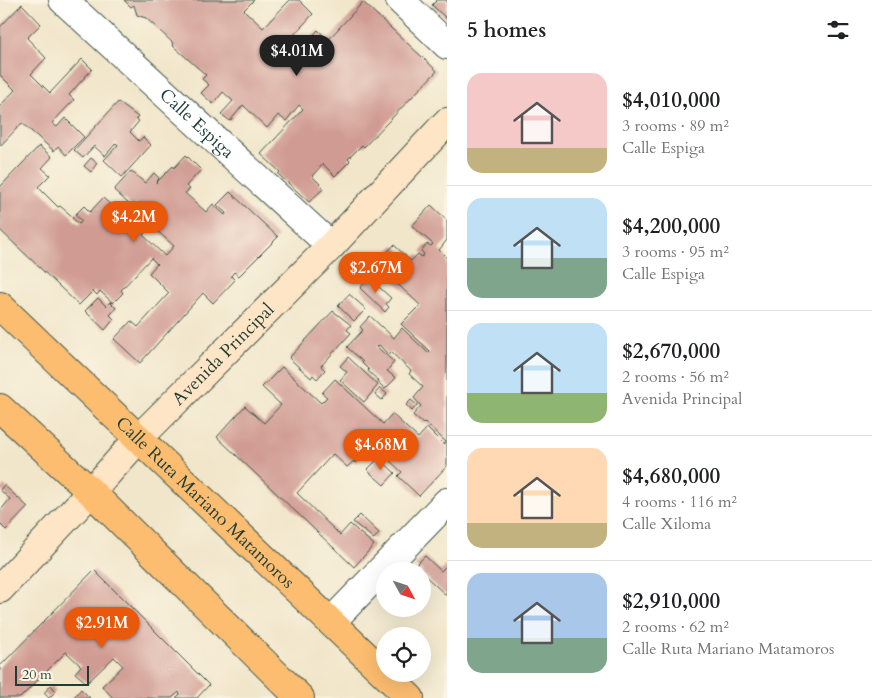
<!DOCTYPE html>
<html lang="en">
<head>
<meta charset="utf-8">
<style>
  :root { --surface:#fff; --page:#f2f2f2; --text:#202124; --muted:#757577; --line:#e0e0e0; --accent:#ea580c }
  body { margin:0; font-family:Cardo,serif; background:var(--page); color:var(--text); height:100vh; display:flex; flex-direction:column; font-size:19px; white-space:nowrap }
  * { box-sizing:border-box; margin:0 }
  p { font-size:16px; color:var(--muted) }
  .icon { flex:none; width:28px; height:28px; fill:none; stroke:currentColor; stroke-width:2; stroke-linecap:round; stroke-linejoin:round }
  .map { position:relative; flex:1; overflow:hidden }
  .details { display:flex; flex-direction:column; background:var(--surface); width:425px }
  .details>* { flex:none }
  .needle { width:32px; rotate:130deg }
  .controls { position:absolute; left:376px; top:562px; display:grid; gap:10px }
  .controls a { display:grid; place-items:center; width:55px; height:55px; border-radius:50%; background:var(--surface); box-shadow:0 5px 20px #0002; font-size:25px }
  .scale { position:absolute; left:15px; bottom:12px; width:74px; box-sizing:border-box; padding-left:5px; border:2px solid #1f3d34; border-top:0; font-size:14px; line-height:18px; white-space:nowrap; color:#1f3d34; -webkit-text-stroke:4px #fcf5e5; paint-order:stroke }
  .price { position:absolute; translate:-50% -42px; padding:0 11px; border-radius:18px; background:var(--accent); color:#fff; font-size:16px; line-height:32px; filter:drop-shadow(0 1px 2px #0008) }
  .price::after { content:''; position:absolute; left:50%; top:30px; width:15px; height:11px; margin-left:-8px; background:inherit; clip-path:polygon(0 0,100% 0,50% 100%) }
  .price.current { background:#222; color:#fff }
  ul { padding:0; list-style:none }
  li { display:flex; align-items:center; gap:15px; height:125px; padding:0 20px }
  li+li { border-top:1px solid var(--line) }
  li span { display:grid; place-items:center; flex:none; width:140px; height:100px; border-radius:15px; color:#555 }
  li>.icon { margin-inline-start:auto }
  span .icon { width:60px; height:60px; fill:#fffc; stroke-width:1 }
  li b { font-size:21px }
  h2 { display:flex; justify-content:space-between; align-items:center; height:60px; padding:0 20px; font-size:21px }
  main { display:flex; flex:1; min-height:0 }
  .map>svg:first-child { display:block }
  .building { fill:#d09b93 }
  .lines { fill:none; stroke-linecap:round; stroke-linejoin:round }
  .street-casing { stroke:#3e564a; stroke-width:30 }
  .secondary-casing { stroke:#3e564a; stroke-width:30 }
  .primary-casing { stroke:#3e564a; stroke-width:30 }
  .street { stroke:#fff; stroke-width:28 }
  .secondary { stroke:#fee5c5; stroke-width:28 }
  .primary { stroke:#fcbd6f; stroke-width:28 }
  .labels { text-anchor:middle; stroke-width:5; stroke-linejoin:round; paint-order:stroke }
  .street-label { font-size:18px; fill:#1f3d34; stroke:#fcf5e5 }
</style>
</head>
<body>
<main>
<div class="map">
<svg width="447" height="698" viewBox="0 0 447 698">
  <rect width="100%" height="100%" fill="#fcf5e5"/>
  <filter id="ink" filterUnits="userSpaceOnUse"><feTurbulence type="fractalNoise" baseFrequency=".02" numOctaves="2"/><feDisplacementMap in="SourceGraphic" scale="10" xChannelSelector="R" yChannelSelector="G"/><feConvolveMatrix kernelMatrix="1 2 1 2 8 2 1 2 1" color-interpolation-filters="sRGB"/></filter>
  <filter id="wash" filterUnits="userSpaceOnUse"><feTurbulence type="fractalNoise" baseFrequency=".0096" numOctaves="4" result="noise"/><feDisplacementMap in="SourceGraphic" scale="20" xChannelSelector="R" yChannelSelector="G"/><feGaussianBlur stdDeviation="1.12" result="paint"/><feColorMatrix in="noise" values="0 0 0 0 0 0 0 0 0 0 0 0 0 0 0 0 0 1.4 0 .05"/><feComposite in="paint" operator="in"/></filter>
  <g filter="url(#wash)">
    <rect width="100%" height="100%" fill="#f1e6ca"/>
    <g id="blocks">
      <g class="building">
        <path d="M124 0H254L244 10 263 28 290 0H299L313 14 280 50 286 56 291 51 295 55 318 30 328 40 363 2 437 71 364 147 362 145 348 159 350 161 335 176 323 164 312 176 324 188 309 202 278 174 280 172 261 154 303 109 299 105 286 121 278 115 267 128 243 105 230 121 221 114 233 101 223 92 213 104 201 93 209 85 202 79 206 75 172 45 173 43 146 18 137 15 134 5 131 7Z"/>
        <path d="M437 0H447V19L432 5Z"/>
        <path d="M22 4 41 24 27 38 46 58 31 74 50 93 82 59 92 69 69 95 74 100 52 123 57 127 65 118 84 137 66 155 58 146 54 151 22 123 0 146V106L15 90 0 75V27Z"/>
        <path d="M118 102 138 117 136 119 139 121 130 132 139 141 143 137 151 145 122 177 104 160 118 145 116 143 105 156 94 146 83 158 74 150Z"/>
        <path d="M39 146 52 157 42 168 50 175 38 187 58 207 60 206 73 217 72 218 79 224 82 221 75 215 84 206 90 212 103 198 124 217 132 208 147 222 150 220 154 224 143 235 165 256 174 246 153 227 157 223 136 204 133 208 114 190 131 171 145 183 154 173 159 178 156 183 173 166 174 168 186 155 201 170 186 186 190 189 185 193 206 212 213 204 225 215 226 213 217 205 230 192 278 237 239 276 234 272 231 276 235 280 213 303 203 293 140 363 114 339 131 321 138 327 169 293 149 273 157 264 151 258 121 290 123 293 113 303 100 291 97 295 93 291 79 305 0 230V187Z"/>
        <path d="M91 158 97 163 91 172 84 166Z"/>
        <path d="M431 205 447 220V240L439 250 447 258V466L419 496 398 476 402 472 388 459 403 444 398 439 390 448 383 441 374 453 370 450 355 463 354 461 347 467 333 454 297 493 340 535 350 524 374 545 354 567 217 437 245 406 264 423 281 405 262 387 282 367 321 403 327 397 322 393 335 379 383 424 392 414 418 438 427 428 444 445 446 442 425 422 423 424 413 415 421 406 414 398 423 387 409 374 411 371 391 352 389 355 379 345 377 347 394 362 387 371 396 378 385 389 378 382 379 381 368 371 369 370 362 363 363 362 347 347 363 330 360 327 370 316 394 338 402 328 428 353 430 351 401 324 420 305 376 264 394 245 411 261 418 254 422 257 424 254 421 251 427 244 431 246 433 244 412 226Z"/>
        <path d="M369 278 391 298 386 304 389 307 385 312 360 288Z"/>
        <path d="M349 294 366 309 354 321 338 306Z"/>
        <path d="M98 298 106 306 110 302 116 308 110 315 114 319 105 330 85 311Z"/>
        <path d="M333 311 351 325 347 330 351 333 321 366 325 370 317 379 313 375 311 378 289 358Z"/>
        <path d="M348 357 378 385 364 402 340 380 347 372 340 366Z"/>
        <path d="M380 388 387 394 382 400 375 394Z"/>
        <path d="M411 400 417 405 412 411 406 405Z"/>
        <path d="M379 458 395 473 384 485 367 470Z"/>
        <path d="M4 485 28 507 6 530 0 524V511L10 499 0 490Z"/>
        <path d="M360 515 379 533 374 539 353 522Z"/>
        <path d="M425 556 441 571 447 565V596L422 573V571L415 566Z"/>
        <path d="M94 570 209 685 197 698H176L180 694 179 692 172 698H113L102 686 123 666 114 657 87 683 75 673 81 666 66 652 20 698H0V666Z"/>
        <path d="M51 685 56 691 49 698 44 693Z"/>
        <path d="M81 689 90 698H72L76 695Z"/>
      </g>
    </g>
  </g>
  <g filter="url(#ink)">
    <use href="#blocks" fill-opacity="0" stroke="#3e564a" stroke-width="1"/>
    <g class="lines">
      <defs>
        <g id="street">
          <path id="s1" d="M63 0 331 246"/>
          <path d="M400 0 447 45"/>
          <path d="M331 622 447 502"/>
        </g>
        <g id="secondary">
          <path id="s2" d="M0 589 91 492 139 438 331 246 447 122"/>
        </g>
        <g id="primary">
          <path id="s3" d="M0 306 410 698"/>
          <path d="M0 408 91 492 300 698"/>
        </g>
      </defs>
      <use href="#street" class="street-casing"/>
      <use href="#secondary" class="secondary-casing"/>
      <use href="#primary" class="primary-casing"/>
      <use href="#street" class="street"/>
      <use href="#secondary" class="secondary"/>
      <use href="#primary" class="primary"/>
    </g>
  </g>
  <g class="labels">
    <g class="street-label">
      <text dy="6" stroke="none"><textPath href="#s1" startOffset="182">Calle Espiga</textPath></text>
      <text dy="6" stroke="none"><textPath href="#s2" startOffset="324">Avenida Principal</textPath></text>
      <text dy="6" stroke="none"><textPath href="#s3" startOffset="284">Calle Ruta Mariano Matamoros</textPath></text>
    </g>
  </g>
</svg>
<div class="controls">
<a><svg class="needle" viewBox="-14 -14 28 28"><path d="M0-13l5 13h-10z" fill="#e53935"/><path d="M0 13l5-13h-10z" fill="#757577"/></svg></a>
<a><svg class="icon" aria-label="locate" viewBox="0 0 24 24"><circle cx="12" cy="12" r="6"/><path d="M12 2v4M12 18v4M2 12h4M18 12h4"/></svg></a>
</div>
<div class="scale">20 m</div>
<b class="price current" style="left:297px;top:77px">$4.01M</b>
<b class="price" style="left:134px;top:243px">$4.2M</b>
<b class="price" style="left:376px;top:294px">$2.67M</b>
<b class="price" style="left:381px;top:471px">$4.68M</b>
<b class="price" style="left:102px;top:649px">$2.91M</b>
</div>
<section class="details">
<h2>5 homes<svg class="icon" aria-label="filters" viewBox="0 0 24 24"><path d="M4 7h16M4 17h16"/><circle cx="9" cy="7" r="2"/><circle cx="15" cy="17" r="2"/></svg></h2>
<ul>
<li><span style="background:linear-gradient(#f6c9c9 75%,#c2b280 0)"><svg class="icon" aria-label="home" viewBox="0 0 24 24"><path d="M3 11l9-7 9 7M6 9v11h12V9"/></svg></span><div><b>$4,010,000</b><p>3 rooms · 89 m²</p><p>Calle Espiga</p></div></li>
<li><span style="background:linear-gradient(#bfe0f5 60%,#7fa58c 0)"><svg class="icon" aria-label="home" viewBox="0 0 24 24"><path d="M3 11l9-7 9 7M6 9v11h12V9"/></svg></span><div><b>$4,200,000</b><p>3 rooms · 95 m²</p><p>Calle Espiga</p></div></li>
<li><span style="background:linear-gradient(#bfe0f5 70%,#8fb573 0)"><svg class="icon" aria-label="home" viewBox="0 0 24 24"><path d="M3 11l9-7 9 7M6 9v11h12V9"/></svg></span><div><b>$2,670,000</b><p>2 rooms · 56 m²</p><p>Avenida Principal</p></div></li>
<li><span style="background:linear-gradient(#ffd9b3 75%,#c2b280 0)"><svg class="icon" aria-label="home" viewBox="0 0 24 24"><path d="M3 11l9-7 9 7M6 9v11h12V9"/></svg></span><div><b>$4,680,000</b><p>4 rooms · 116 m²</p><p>Calle Xiloma</p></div></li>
<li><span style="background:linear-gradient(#a9c7e8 65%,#7fa58c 0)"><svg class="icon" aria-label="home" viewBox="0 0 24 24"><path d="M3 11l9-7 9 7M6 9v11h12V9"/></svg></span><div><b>$2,910,000</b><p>2 rooms · 62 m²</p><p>Calle Ruta Mariano Matamoros</p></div></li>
</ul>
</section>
</main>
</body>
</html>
